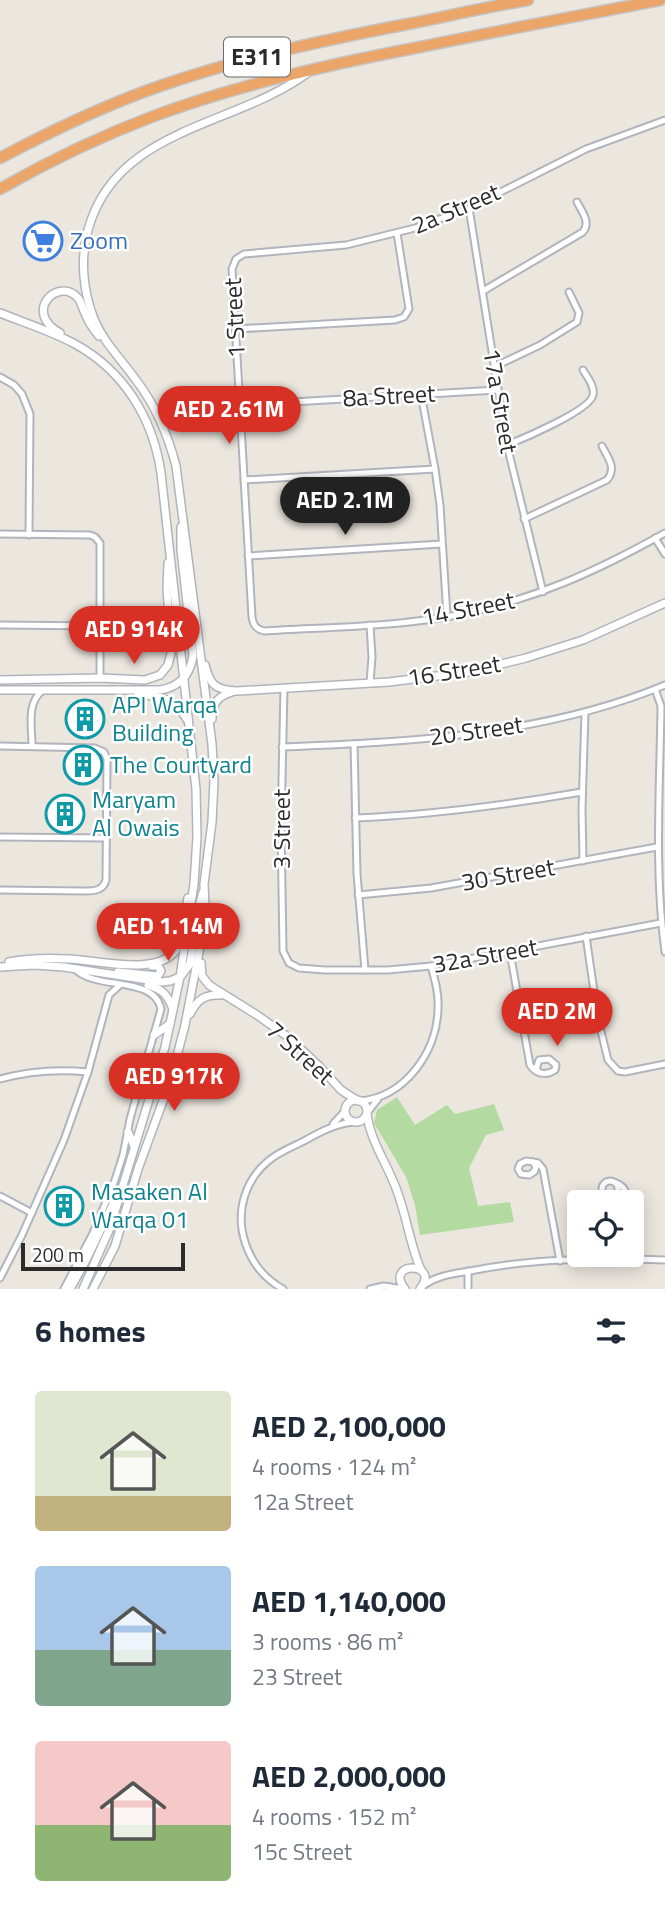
<!DOCTYPE html>
<html lang="en">
<head>
<meta charset="utf-8">
<style>
  :root { --surface:#fff; --page:#f6f6f7; --text:#1f2937; --muted:#747a83; --accent:#d93025 }
  body { margin:0; font-family:"Titillium Web",sans-serif; background:var(--page); color:var(--text); height:100vh; display:flex; flex-direction:column; font-size:26px; white-space:nowrap }
  * { box-sizing:border-box; margin:0 }
  p { font-size:23px; color:var(--muted) }
  .icon { flex:none; width:38px; height:38px; fill:none; stroke:currentColor; stroke-width:2; stroke-linecap:round; stroke-linejoin:round }
  .map { position:relative; height:1289px; overflow:hidden }
  .panel { display:flex; flex-direction:column; background:var(--surface); flex:1 }
  .panel>* { flex:none }
  .buttons { position:absolute; left:567px; top:1190px; display:grid; gap:14px }
  .buttons a { display:grid; place-items:center; width:77px; height:77px; border-radius:7px; background:var(--surface); box-shadow:0 4px 18px #0003; font-size:35px }
  .scale { position:absolute; left:21px; bottom:18px; width:164px; box-sizing:border-box; padding-left:7px; border:4px solid #2b2b2b; border-top:0; font-size:19px; line-height:24px; white-space:nowrap; color:#2b2b2b; -webkit-text-stroke:5px #fff; paint-order:stroke }
  .price { position:absolute; translate:-50% -60px; padding:0 16px; border-radius:24px; background:var(--accent); color:#fff; font-size:23px; line-height:46px; filter:drop-shadow(0 2px 4px #0008) }
  .price::after { content:''; position:absolute; left:50%; top:42px; width:21px; height:16px; margin-left:-10px; background:inherit; clip-path:polygon(0 0,100% 0,50% 100%) }
  .price.selected { background:#222; color:#fff }
  ul { padding:0; list-style:none }
  li { display:flex; align-items:center; gap:21px; height:175px; padding:0 35px }
  li span { display:grid; place-items:center; flex:none; width:196px; height:140px; border-radius:7px; color:#555 }
  li>.icon { margin-inline-start:auto }
  span .icon { width:84px; height:84px; fill:#fffc; stroke-width:1 }
  li b { font-size:30px }
  h2 { display:flex; justify-content:space-between; align-items:center; height:84px; padding:0 35px; font-size:30px }
  .map>svg:first-child { display:block }
  .green { fill:#b3dba1 }
  .lines { fill:none; stroke-linecap:round; stroke-linejoin:round }
  .street-casing { stroke:#b2b4bd; stroke-width:9 }
  .secondary-casing { stroke:#b2b4bd; stroke-width:10 }
  .highway-casing { stroke:#c4c4c4; stroke-width:13 }
  .street { stroke:#fff; stroke-width:5 }
  .secondary { stroke:#fff; stroke-width:7 }
  .highway { stroke:#eca568; stroke-width:10 }
  .labels { text-anchor:middle; stroke-width:5; stroke-linejoin:round; paint-order:stroke }
  .shield { fill:#fff; stroke:#6b6b6b; stroke-width:2 }
  .shield-label { font-size:23px; font-weight:bold; fill:#2b2b2b }
  .street-label { font-size:24px; fill:#2b2b2b; stroke:#fff }
  .shop-label { font-size:24px; fill:#366cbe; stroke:#fff; text-anchor:start }
  .culture-label { font-size:24px; fill:#0d838f; stroke:#fff; text-anchor:start }
</style>
</head>
<body>
<div class="map">
<svg width="665" height="1289" viewBox="0 0 665 1289">
  <rect width="100%" height="100%" fill="#ebe6de"/>
  <path class="green" d="M397 1097 415 1125 447 1105 455 1114 494 1104 504 1130 486 1135 469 1168 478 1206 510 1202 514 1222 420 1235 415 1205 406 1177 374 1123 377 1110Z"/>
  <g class="lines">
    <defs>
      <g id="street">
        <path d="M665 120 586 149 469 208 415 228 346 245 244 254 236 259 232 269 252 617C253 625 256 629 264 631 329 627 398 627 462 614 536 599 599 570 665 533"/>
        <path d="M469 208 507 445 543 592"/>
        <path d="M483 291 583 232C591 222 582 212 577 202"/>
        <path d="M236 329 395 320 404 317 409 309 397 233"/>
        <path d="M494 367 540 345 577 322 579 313 569 292"/>
        <path d="M0 377 14 385 22 394 30 414 29 535"/>
        <path d="M421 394 435 469 440 505 447 616"/>
        <path d="M240 405 497 390"/>
        <path d="M507 445C522 439 591 410 593 395 595 386 587 377 583 370"/>
        <path d="M244 480 435 469"/>
        <path d="M524 519 607 480C617 468 608 458 602 446"/>
        <path d="M0 534 90 535 95 537 100 543V678"/>
        <path d="M655 538 665 554"/>
        <path d="M248 556 442 544"/>
        <path d="M0 625 100 626"/>
        <path d="M370 625 372 657 370 683"/>
        <path d="M284 688 281 827 283 951 289 963 299 968 325 970H388L431 966 661 923"/>
        <path d="M655 689 661 706C660 788 654 870 665 952"/>
        <path d="M354 744 357 874 365 970"/>
        <path d="M0 746 95 748 104 752 107 759 106 880C103 891 94 891 84 891L0 890"/>
        <path d="M32 746C32 727 26 703 43 690"/>
        <path d="M282 747C411 742 545 735 665 685"/>
        <path d="M355 818C432 815 506 805 582 792"/>
        <path d="M0 837 106 838"/>
        <path d="M583 861 582 809 585 712"/>
        <path d="M358 895 431 888 657 847"/>
        <path d="M586 936 598 1019 608 1060 618 1071 625 1072 665 1064"/>
        <path d="M510 952 530 1065C536 1074 546 1076 555 1070L556 1065 549 1059 539 1060 536 1069 540 1073"/>
        <path d="M0 1079C29 1071 58 1069 88 1072"/>
        <path d="M360 1101C405 1097 437 1052 438 1009 439 994 435 980 431 966"/>
        <path d="M367 1113 378 1099"/>
        <path d="M333 1124 345 1111"/>
        <path d="M526 1161 533 1162 536 1167 534 1172 529 1175 521 1174 518 1169 520 1164Z"/>
        <path d="M533 1162 538 1163 543 1169 560 1261"/>
        <circle cx="610" cy="1189" r="8"/>
        <path d="M616 1183C626 1187 626 1192 627 1202"/>
        <path d="M0 1196 32 1213"/>
        <path d="M632 1237 635 1259"/>
        <path d="M468 1271V1289"/>
        <path d="M0 1278 22 1235 64 1140 88 1072 109 995 120 985"/>
        <path d="M424 1285C438 1275 453 1274 470 1271 533 1258 601 1258 665 1260"/>
        <path d="M64 1289 93 1233 115 1180 123 1155 130 1119 161 1009C154 975 96 991 75 969"/>
        <path d="M283 1289C265 1279 253 1265 246 1245 234 1212 245 1176 275 1156 284 1150 294 1146 304 1141 320 1132 335 1124 353 1122"/>
        <path d="M370 1289 384 1286 404 1289"/>
      </g>
      <g id="secondary">
        <path d="M0 313C25 323 51 331 75 344 124 371 153 418 161 473L196 789 197 837 194 884 180 977 165 1047 110 1228 83 1289"/>
        <path d="M60 333C22 312 58 276 78 298 82 303 82 308 85 313 88 322 93 329 99 336"/>
        <path d="M205 665C210 685 215 690 237 691L389 682 469 672 526 658 583 640 665 603"/>
        <path d="M0 680 100 678 145 680 160 675 168 665 171 653 167 588 168 563"/>
        <path d="M0 690H160C179 687 190 675 193 656L181 550V527"/>
        <path d="M138 693C165 700 171 694 188 721"/>
        <path d="M212 719C211 704 218 696 232 692"/>
        <path d="M9 962C28 958 49 958 69 959 98 960 161 978 178 947L188 898"/>
        <path d="M201 963 202 976 209 985 257 1015 288 1037 320 1067 341 1090 358 1101"/>
        <path d="M0 967 34 965 64 967 161 982 170 981 180 977 190 964 199 906 203 892"/>
        <path d="M118 972 158 976 161 971 158 966H152"/>
        <path d="M148 985C163 989 168 996 173 1009"/>
        <path d="M190 1014C197 1000 204 994 221 995"/>
        <path d="M154 1035 170 1024"/>
        <circle cx="356" cy="1111" r="11"/>
        <path d="M367 1114C370 1141 388 1165 397 1191 407 1217 410 1245 421 1270"/>
        <path d="M128 1132 134 1146"/>
        <path d="M70 1289 86 1260 114 1202"/>
        <path d="M93 1289 115 1246 138 1169 171 1079 185 1025 199 952 205 906 204 884 212 822 214 781 212 744 176 466C168 435 156 406 136 380 121 359 104 343 94 319 83 291 80 259 88 230 116 126 238 127 310 71"/>
        <path d="M405 1289C383 1261 442 1261 420 1289"/>
      </g>
      <g id="highway">
        <path d="M0 158C51 131 105 105 160 86 241 58 324 40 408 24 448 16 487 7 528 0"/>
        <path d="M0 189C49 161 101 136 154 116 238 85 327 65 415 48 497 31 578 16 660 0"/>
      </g>
    </defs>
    <use href="#street" class="street-casing"/>
    <use href="#secondary" class="secondary-casing"/>
    <use href="#highway" class="highway-casing"/>
    <use href="#street" class="street"/>
    <use href="#secondary" class="secondary"/>
    <use href="#highway" class="highway"/>
  </g>
  <defs>
    <symbol id="supermarket-ring" viewBox="-11 -11 22 22"><circle r="9.5" fill="#fff" stroke="#3f7fe0" stroke-width="1.5"/><path d="M-6-5.5h2.5l.6 2H6L4.5 2H-2.5L-4.4-4H-6ZM-1.5 3.2a1.3 1.3 0 1 0 .1 0ZM3 3.2a1.3 1.3 0 1 0 .1 0Z" fill="#3f7fe0"/></symbol>
    <symbol id="building-ring" viewBox="-11 -11 22 22"><circle r="9.5" fill="#fff" stroke="#0f9aa8" stroke-width="1.5"/><path d="M-4-6H4V6H1V3H-1V6H-4ZM-2.5-4.3h1.7v1.8h-1.7ZM.8-4.3h1.7v1.8H.8ZM-2.5-1h1.7V.8h-1.7ZM.8-1h1.7V.8H.8Z" fill="#0f9aa8"/></symbol>
  </defs>
  <g fill-rule="evenodd">
    <use href="#supermarket-ring" x="21" y="219" width="44" height="44"/>
    <use href="#building-ring" x="63" y="697" width="44" height="44"/>
    <use href="#building-ring" x="61" y="743" width="44" height="44"/>
    <use href="#building-ring" x="43" y="792" width="44" height="44"/>
    <use href="#building-ring" x="42" y="1184" width="44" height="44"/>
  </g>
  <g class="labels">
    <rect class="shield" x="224" y="37.5" width="66" height="39" rx="5"/>
    <g class="shield-label">
      <text x="257" y="65">E311</text>
    </g>
    <g class="street-label">
      <text transform="translate(456 209) rotate(-23)" y="8">2a Street</text>
      <text transform="translate(235 318) rotate(-93)" y="8">1 Street</text>
      <text transform="translate(389 396) rotate(-3)" y="8">8a Street</text>
      <text transform="translate(500 401) rotate(80)" y="8">17a Street</text>
      <text transform="translate(468 609) rotate(-11)" y="8">14 Street</text>
      <text transform="translate(454 671) rotate(-9)" y="8">16 Street</text>
      <text transform="translate(476 731) rotate(-8)" y="8">20 Street</text>
      <text transform="translate(282 829) rotate(-90)" y="8">3 Street</text>
      <text transform="translate(508 875) rotate(-10)" y="8">30 Street</text>
      <text transform="translate(485 956) rotate(-10)" y="8">32a Street</text>
      <text transform="translate(300 1053) rotate(42)" y="8">7 Street</text>
    </g>
    <g class="shop-label">
      <text x="70" y="249">Zoom</text>
    </g>
    <g class="culture-label">
      <text x="112" y="713">API Warqa<tspan x="112" dy="28">Building</tspan></text>
      <text x="110" y="773">The Courtyard</text>
      <text x="92" y="808">Maryam<tspan x="92" dy="28">Al Owais</tspan></text>
      <text x="91" y="1200">Masaken Al<tspan x="91" dy="28">Warqa 01</tspan></text>
    </g>
  </g>
</svg>
<div class="buttons">
<a><svg class="icon" aria-label="locate" viewBox="0 0 24 24"><circle cx="12" cy="12" r="6"/><path d="M12 2v4M12 18v4M2 12h4M18 12h4"/></svg></a>
</div>
<div class="scale">200 m</div>
<b class="price" style="left:229px;top:446px">AED 2.61M</b>
<b class="price selected" style="left:345px;top:537px">AED 2.1M</b>
<b class="price" style="left:134px;top:666px">AED 914K</b>
<b class="price" style="left:168px;top:963px">AED 1.14M</b>
<b class="price" style="left:557px;top:1048px">AED 2M</b>
<b class="price" style="left:174px;top:1113px">AED 917K</b>
</div>
<section class="panel">
<h2>6 homes<svg class="icon" aria-label="filters" viewBox="0 0 24 24"><path d="M4 7h16M4 17h16"/><circle cx="9" cy="7" r="2"/><circle cx="15" cy="17" r="2"/></svg></h2>
<ul>
<li><span style="background:linear-gradient(#dfe7d0 75%,#c2b280 0)"><svg class="icon" aria-label="home" viewBox="0 0 24 24"><path d="M3 11l9-7 9 7M6 9v11h12V9"/></svg></span><div><b>AED 2,100,000</b><p>4 rooms · 124 m²</p><p>12a Street</p></div></li>
<li><span style="background:linear-gradient(#a9c7e8 60%,#7fa58c 0)"><svg class="icon" aria-label="home" viewBox="0 0 24 24"><path d="M3 11l9-7 9 7M6 9v11h12V9"/></svg></span><div><b>AED 1,140,000</b><p>3 rooms · 86 m²</p><p>23 Street</p></div></li>
<li><span style="background:linear-gradient(#f6c9c9 60%,#8fb573 0)"><svg class="icon" aria-label="home" viewBox="0 0 24 24"><path d="M3 11l9-7 9 7M6 9v11h12V9"/></svg></span><div><b>AED 2,000,000</b><p>4 rooms · 152 m²</p><p>15c Street</p></div></li>
</ul>
</section>
</body>
</html>
